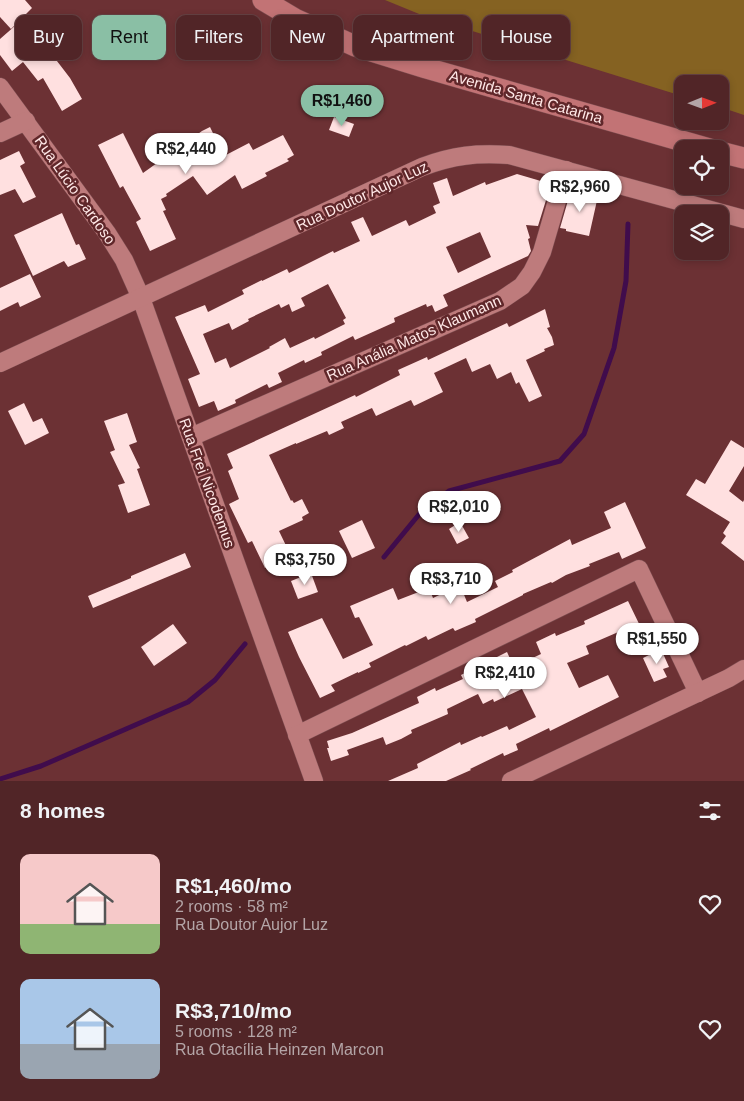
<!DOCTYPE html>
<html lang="en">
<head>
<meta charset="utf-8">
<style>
  :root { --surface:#512527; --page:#572d2f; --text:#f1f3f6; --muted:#b4a5a7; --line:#674244; --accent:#8abfa5 }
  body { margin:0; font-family:Arial,sans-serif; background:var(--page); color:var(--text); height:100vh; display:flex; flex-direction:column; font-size:19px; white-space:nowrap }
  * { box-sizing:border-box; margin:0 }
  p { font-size:16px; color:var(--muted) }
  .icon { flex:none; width:28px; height:28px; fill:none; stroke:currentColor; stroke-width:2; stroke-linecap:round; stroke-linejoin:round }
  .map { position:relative; height:781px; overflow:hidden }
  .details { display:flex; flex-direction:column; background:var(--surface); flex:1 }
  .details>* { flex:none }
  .hud { position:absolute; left:15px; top:15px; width:715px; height:45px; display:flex; gap:10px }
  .needle { width:32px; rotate:89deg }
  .fabs { position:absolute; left:674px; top:75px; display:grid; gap:10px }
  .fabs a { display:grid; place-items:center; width:55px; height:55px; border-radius:10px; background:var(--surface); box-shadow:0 2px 8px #0003,0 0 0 1px var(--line); font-size:25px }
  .price { position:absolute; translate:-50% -42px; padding:0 11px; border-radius:18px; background:#fff; color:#222; font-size:16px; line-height:32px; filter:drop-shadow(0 1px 2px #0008) }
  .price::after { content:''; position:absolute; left:50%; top:30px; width:15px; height:11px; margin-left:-8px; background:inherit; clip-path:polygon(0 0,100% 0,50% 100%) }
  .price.active { background:var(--accent); color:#111 }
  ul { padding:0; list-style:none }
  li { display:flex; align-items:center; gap:15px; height:125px; padding:0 20px }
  li span { display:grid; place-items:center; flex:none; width:140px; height:100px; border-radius:10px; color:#555 }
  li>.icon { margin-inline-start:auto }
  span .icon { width:60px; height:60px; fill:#fffc; stroke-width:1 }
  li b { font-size:21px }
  h2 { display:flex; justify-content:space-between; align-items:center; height:60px; padding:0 20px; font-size:21px }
  .pill { padding:0 18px; border-radius:10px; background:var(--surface); box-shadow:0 2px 8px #0003,0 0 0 1px var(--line); font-size:18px; line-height:45px }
  .pill.active { background:var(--accent); color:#111 }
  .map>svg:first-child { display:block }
  .green { fill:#856222 }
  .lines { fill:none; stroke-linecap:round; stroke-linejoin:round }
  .stream { stroke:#400c4c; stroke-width:5 }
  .building { fill:#ffe0e0; fill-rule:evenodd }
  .minor-casing { stroke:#7c4d50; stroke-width:19 }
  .major-casing { stroke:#7c4d50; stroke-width:22 }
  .minor { stroke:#be7b7c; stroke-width:18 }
  .major { stroke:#c27375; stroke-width:21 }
  .labels { text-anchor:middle; stroke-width:5; stroke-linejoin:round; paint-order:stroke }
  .street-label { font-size:15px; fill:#ffe8e7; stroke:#60272a }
</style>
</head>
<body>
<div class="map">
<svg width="744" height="781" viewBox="0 0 744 781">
  <rect width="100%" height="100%" fill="#6c3134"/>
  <path class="green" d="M385 0H744V115L720 107V84H682V96L424 16Z"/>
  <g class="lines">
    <g class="stream">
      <path d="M384 557 421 512 449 491 560 461 584 434 614 348 626 281 628 224"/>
      <path d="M0 779 41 766 188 702 215 680 245 644"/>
    </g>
  </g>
  <g class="building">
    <path d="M0 0H25L32 8 11 29 0 17Z"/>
    <path d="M16 25 41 52 47 48 70 78 82 99 62 111 43 78 38 81 23 62 12 71 0 55V39Z"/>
    <path d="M334 117 354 124 349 137 329 130Z"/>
    <path d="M210 127 224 156 249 143 253 150 283 135 294 155 287 159 289 161 265 173 267 176 242 189 235 175 207 195 193 176 166 194 167 196 161 199 166 210 163 211 176 239 150 251 136 222 141 219 123 186 120 188 98 145 123 133 143 173 202 131Z"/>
    <path d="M19 151 25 163 20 166 36 197 23 203 15 189 0 195V160Z"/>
    <path d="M517 174 551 184 538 226 526 225 530 238 528 239 531 251 528 256 443 295 448 306 435 312 432 305 427 307 426 304 394 318 395 322 355 340 353 336 321 352 322 355 305 363 304 360 278 373 282 382 269 388 267 384 235 400 236 403 218 411 214 401 199 407 188 379 200 374 175 317 205 305 208 312 244 294 242 290 262 280V281L287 269 289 273 333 251 334 253 360 241 351 222 363 217 372 236 406 220 409 226 436 213 433 206 440 203 433 183 447 178 453 196 485 182 486 185ZM480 232 491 257 458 273 446 247ZM328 284 346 318 343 320 345 324 315 339 314 337 290 348 285 338 269 347 270 348 230 368 226 358 215 363 203 334 229 323 232 330 249 321 248 319 279 304 281 308 289 304 292 312 305 306 301 298Z"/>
    <path d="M577 189 598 196 589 236 566 231V229L560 228 571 190 576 192Z"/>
    <path d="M62 213 76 245 79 244 86 259 68 267 64 261 33 276 14 235Z"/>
    <path d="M30 274 41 297 20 307 18 302 0 311V288Z"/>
    <path d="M545 309 550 327 547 328 552 337 554 345 544 349 545 351 526 360 542 396 529 402 519 382 516 384 511 372 497 379 490 364 472 372 466 358 434 373 443 392 414 406 411 400 376 416 372 408 341 422 344 428 329 435 327 431 296 444V443L269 455 291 501 292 500 294 503 302 499 309 513 302 517 303 520 279 531 291 556 265 568 252 541 248 543 229 504 239 499 228 471 233 468 227 454 355 395 356 397 400 375 398 370 427 357 428 360 507 323 509 327Z"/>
    <path d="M24 403 33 422 42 418 49 433 25 445 8 411Z"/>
    <path d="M127 413 137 442 129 445 140 468 137 469 150 505 128 513 118 485 125 483 110 452 115 450 104 421Z"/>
    <path d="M731 440 744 448V466L729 491 743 502 744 500V561L721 543 726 536 723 533 730 522 686 495 696 479 705 484Z"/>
    <path d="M625 502 646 548 622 559 619 552 589 564 590 566 566 575 552 583 551 582 523 594V595L475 619 476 622 455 631 453 628 428 640 426 636 406 646 405 645 369 663 371 667 358 673V672L331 685 335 691 320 698 299 657 288 632 322 618 343 659 373 645 359 617 355 618 350 606 393 588 398 600 429 588 433 598 460 585 467 602 498 587 495 581 513 572 512 570 570 539 572 545 611 528 604 512Z"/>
    <path d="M362 520 375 548 352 558 339 531Z"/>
    <path d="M460 522 469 538 457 544 449 529Z"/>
    <path d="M185 553 191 567 93 608 88 596 131 578V576Z"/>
    <path d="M311 573 318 592 298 599 291 581Z"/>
    <path d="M628 601 643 632 627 638 623 630 586 646 589 654 567 663 579 688 608 675 619 697 550 731 549 728 516 744 518 750 504 756 503 753 470 769 471 770 446 781H388L418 768 417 764 460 742 461 745 481 736 482 737 507 726 509 730 536 717 522 689 494 702 493 699 483 704 478 694 447 709 448 714 411 730 412 733 401 739 386 745 383 737 347 750 349 755 331 761 327 748H329L327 741 352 733 419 703 417 697 435 688 436 691 463 679 461 675 507 652 514 667 541 654 536 642 555 633 556 636 585 624 584 621Z"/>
    <path d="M173 624 187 643 154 666 141 647Z"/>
    <path d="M661 649 669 667 663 669 667 677 654 682 643 658Z"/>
  </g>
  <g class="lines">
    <defs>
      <g id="minor">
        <path d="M0 87 107 233 124 260 141 298 314 781"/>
        <path d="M0 133 26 121"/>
        <path d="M0 363 422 167C454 155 476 153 509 155L744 219"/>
        <path d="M191 437 500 301 522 286 532 272 542 252 566 170"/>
        <path d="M297 735 639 569 698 693"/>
        <path d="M511 781 729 678 744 669"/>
      </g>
      <g id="major">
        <path d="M263 0 295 19 355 46 426 68 710 149"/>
        <path d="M720 152 744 158"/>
      </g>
    </defs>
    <use href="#minor" class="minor-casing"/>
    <use href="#major" class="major-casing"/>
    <use href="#minor" class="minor"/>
    <use href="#major" class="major"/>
  </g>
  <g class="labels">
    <g class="street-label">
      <text transform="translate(526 97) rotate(16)" y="5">Avenida Santa Catarina</text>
      <text transform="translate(75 190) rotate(55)" y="5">Rua Lúcio Cardoso</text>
      <text transform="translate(362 196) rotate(-25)" y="5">Rua Doutor Aujor Luz</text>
      <text transform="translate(414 338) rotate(-24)" y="5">Rua Anália Matos Klaumann</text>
      <text transform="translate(207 483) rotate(70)" y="5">Rua Frei Nicodemus</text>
    </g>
  </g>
</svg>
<div class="fabs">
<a><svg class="needle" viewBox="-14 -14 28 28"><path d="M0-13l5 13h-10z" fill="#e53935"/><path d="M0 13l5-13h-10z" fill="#b4a5a7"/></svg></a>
<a><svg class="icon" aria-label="locate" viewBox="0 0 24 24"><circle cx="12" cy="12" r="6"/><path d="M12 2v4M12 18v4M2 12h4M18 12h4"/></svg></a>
<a><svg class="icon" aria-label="layers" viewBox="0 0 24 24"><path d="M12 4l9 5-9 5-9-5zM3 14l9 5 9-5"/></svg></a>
</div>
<b class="price active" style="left:342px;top:127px">R$1,460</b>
<b class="price" style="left:186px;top:175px">R$2,440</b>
<b class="price" style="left:580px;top:213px">R$2,960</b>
<b class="price" style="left:459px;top:533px">R$2,010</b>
<b class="price" style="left:305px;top:586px">R$3,750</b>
<b class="price" style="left:451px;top:605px">R$3,710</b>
<b class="price" style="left:657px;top:665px">R$1,550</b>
<b class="price" style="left:505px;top:699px">R$2,410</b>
<div class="hud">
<a class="pill">Buy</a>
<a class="pill active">Rent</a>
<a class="pill">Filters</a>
<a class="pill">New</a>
<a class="pill">Apartment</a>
<a class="pill">House</a>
</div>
</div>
<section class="details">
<h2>8 homes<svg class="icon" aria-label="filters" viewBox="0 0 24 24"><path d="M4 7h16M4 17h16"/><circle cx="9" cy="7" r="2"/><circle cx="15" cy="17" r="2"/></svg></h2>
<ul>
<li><span style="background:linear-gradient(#f6c9c9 70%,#8fb573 0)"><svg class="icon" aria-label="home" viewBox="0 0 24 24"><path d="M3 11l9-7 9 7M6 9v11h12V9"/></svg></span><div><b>R$1,460/mo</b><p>2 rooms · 58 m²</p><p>Rua Doutor Aujor Luz</p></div><svg class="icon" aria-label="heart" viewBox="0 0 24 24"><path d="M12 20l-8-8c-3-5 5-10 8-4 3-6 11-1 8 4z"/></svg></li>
<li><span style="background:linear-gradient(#a9c7e8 65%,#9aa5b1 0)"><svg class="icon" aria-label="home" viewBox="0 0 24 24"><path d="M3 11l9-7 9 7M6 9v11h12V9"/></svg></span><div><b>R$3,710/mo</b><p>5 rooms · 128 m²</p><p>Rua Otacília Heinzen Marcon</p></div><svg class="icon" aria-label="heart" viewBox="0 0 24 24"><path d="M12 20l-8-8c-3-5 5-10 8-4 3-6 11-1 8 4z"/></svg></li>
</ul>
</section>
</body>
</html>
